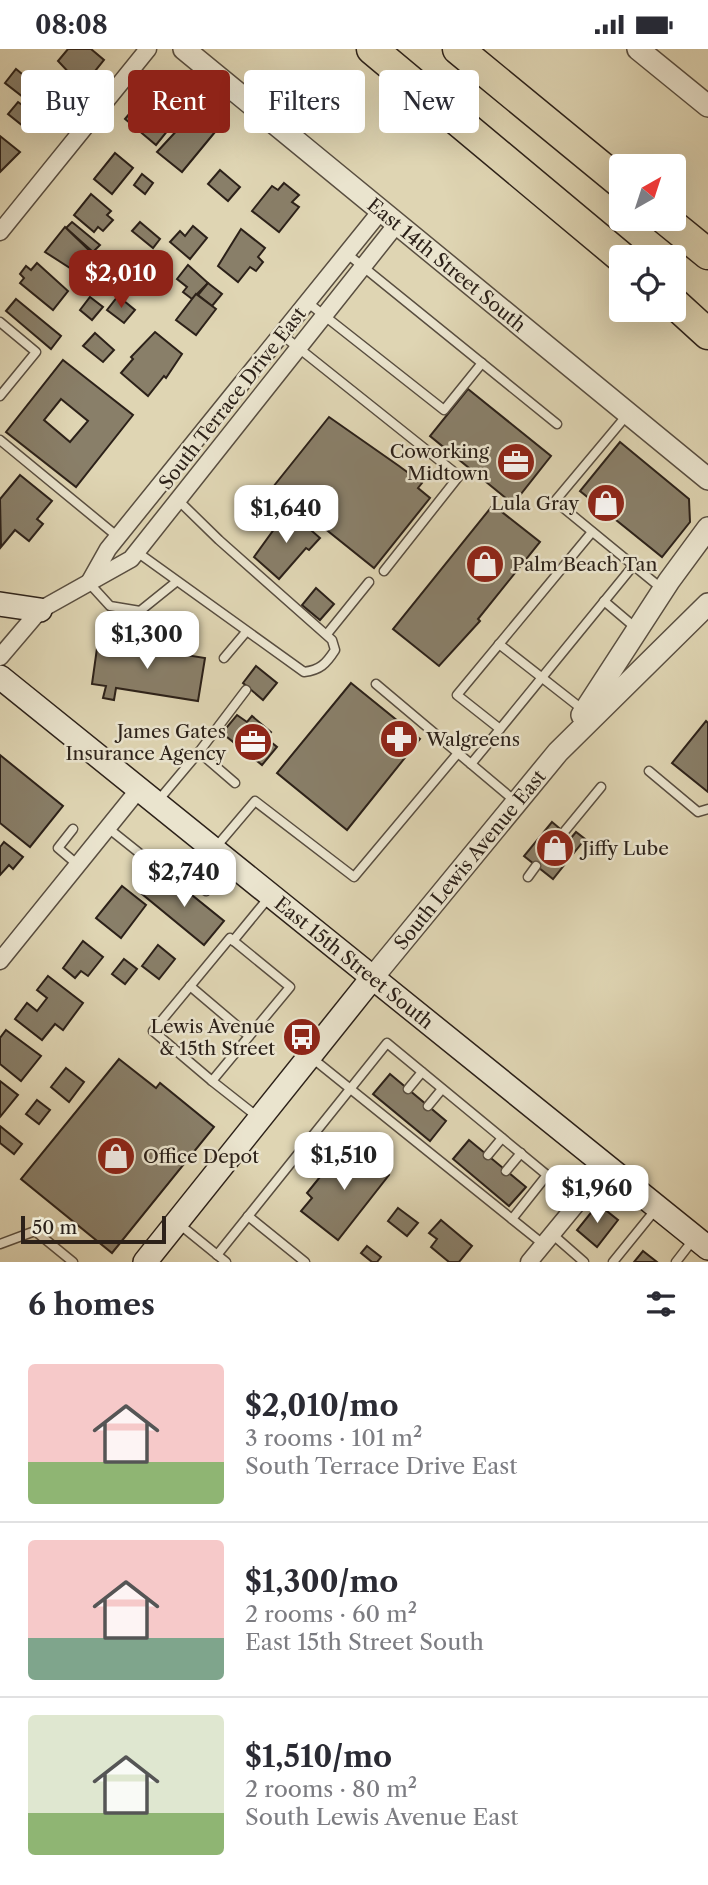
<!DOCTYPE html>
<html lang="en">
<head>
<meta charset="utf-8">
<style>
  :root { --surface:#fff; --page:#f2f2f3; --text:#2b2b33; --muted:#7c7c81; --line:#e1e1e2; --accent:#8f2418 }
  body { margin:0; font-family:"Libre Caslon Text",serif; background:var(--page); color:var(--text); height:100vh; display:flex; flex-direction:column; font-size:26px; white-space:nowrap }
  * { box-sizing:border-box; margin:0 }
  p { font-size:23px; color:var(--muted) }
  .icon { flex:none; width:38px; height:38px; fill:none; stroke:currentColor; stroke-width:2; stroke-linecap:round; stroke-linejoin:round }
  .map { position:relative; height:1213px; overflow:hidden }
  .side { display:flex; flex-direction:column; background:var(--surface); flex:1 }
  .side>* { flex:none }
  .guide { position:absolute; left:21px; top:21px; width:667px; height:63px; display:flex; gap:14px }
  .needle { width:46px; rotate:39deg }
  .buttons { position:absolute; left:609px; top:105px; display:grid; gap:14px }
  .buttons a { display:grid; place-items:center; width:77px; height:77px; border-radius:7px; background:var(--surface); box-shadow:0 7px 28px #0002; font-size:35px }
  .scale { position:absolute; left:21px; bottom:18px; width:145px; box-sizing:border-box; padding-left:7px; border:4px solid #2c2119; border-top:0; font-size:19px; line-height:24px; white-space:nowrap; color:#2c2119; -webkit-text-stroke:5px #eae4ce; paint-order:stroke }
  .price { position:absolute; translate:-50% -60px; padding:0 16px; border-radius:14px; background:#fff; color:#222; font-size:23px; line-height:46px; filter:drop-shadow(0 2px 4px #0008) }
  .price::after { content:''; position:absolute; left:50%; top:42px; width:21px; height:16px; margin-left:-10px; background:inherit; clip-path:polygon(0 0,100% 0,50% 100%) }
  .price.selected { background:var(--accent); color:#fff }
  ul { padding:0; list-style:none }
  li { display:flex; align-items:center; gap:21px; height:175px; padding:0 28px }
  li+li { border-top:2px solid var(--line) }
  li span { display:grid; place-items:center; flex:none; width:196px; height:140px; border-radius:7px; color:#555 }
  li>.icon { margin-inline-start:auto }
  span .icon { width:84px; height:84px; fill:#fffc; stroke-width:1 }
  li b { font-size:30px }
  h2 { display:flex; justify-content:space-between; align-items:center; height:84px; padding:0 28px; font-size:30px }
  .chip { padding:0 24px; border-radius:7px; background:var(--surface); box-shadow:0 7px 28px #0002; font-size:24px; line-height:63px }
  .chip.selected { background:var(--accent); color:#fff }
  .status { display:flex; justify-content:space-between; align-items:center; height:49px; padding:0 35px; background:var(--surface); direction:ltr }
  .status svg { height:19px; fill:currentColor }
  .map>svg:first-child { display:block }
  .building { fill:#897f69; stroke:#2c2119; stroke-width:2; fill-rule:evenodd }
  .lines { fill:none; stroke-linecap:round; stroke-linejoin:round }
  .service-casing { stroke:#594e40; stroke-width:11 }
  .minor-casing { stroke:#594e40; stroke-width:19 }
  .tertiary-casing { stroke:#594e40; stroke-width:24 }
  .secondary-casing { stroke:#2c2119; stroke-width:26 }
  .motorway-casing { stroke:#2c2119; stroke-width:33 }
  .service { stroke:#eae4ce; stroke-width:8 }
  .minor { stroke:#eae4ce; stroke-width:16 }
  .tertiary { stroke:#eae4ce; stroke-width:21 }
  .secondary { stroke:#eae4ce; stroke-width:23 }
  .motorway { stroke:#dfd5b3; stroke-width:30 }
  .labels { text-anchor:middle; stroke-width:5; stroke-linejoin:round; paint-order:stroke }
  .street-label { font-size:19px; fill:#2c2119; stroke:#eae4ce }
  .poi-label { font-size:19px; fill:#2c2119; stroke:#eae4ce; text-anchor:end }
</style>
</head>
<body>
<div class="status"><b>08:08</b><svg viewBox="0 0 49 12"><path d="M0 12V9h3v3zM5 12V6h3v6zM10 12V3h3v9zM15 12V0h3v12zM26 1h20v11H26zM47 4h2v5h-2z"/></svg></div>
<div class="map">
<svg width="708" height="1213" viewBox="0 0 708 1213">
  <rect width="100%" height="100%" fill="#dfd5b3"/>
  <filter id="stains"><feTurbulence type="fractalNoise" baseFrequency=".00286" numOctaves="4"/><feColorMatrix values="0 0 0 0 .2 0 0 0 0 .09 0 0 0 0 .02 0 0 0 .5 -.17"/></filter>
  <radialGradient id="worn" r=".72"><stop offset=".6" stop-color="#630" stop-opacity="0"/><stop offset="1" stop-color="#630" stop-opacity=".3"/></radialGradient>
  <g class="building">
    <path d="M68 0H91L104 11 79 42 70 35 75 30 58 12Z"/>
    <path d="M16 20 33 34 23 48 5 34Z"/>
    <path d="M40 32 55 43 43 58 28 47Z"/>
    <path d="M167 36 184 50 167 70 173 75 156 96 125 70 151 39 159 46Z"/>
    <path d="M18 53 33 64 23 77 8 65Z"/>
    <path d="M193 64 215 83 182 123 157 103Z"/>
    <path d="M0 87 20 103 0 123Z"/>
    <path d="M115 104 133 119 112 145 94 130Z"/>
    <path d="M220 121 240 138 228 152 208 135Z"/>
    <path d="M142 125 153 134 145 145 134 136Z"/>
    <path d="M284 134 299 146 292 153 299 158 279 183 252 162 272 137 278 141Z"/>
    <path d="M91 145 111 162 107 166 113 171 103 182 98 178 94 183 74 166Z"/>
    <path d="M72 173 100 196 93 203 66 179Z"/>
    <path d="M140 173 160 190 153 199 132 182Z"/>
    <path d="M193 177 207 189 190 210 170 193 180 182 185 187Z"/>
    <path d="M65 178 96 208 91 215 95 219 87 230 45 203Z"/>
    <path d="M241 180 265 199 258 208 263 213 256 222 250 218 238 233 218 217Z"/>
    <path d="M117 213 132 224 120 240 105 229Z"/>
    <path d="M37 214 68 242 53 261 20 234 24 229 20 225 26 217 31 221Z"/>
    <path d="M188 216 208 234 192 250 183 243 187 238 177 230Z"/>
    <path d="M208 234 222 245 212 257 198 246Z"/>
    <path d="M196 245 216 260 196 286 176 271Z"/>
    <path d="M118 247 135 261 124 274 107 261Z"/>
    <path d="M90 248 103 258 92 271 80 261Z"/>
    <path d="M16 250 61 287 51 300 6 262Z"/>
    <path d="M155 283 182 305 166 329 164 327 148 347 121 324 133 310 131 308Z"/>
    <path d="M95 284 114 301 103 313 83 297Z"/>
    <path d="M63 311 133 366 76 438 6 383ZM61 350 88 372 70 393 44 371Z"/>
    <path d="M468 340 551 407 513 455 430 387Z"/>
    <path d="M329 368 399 417 422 434 418 439 430 449 374 519 273 438Z"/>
    <path d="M620 393 689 450 690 473 662 508 580 442Z"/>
    <path d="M20 426 52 452 37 470 43 475 29 492 15 481 1 498 0 450Z"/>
    <path d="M493 456 540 493 478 570 480 572 439 617 393 580Z"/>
    <path d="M288 461 320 489 309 501 306 499 279 530 254 508Z"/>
    <path d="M316 539 334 555 320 571 302 556Z"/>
    <path d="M115 582 125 585 123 596 205 609 198 652 116 639 114 651 103 649 106 637 92 635 98 592 113 594Z"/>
    <path d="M256 617 277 634 263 651 243 634Z"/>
    <path d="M351 634 420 690 347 781 277 724Z"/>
    <path d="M237 666 247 673 252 667 271 683 266 689 277 698 262 716 222 684Z"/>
    <path d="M706 672 708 674V743L672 714Z"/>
    <path d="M0 706 63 757 30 798 0 774Z"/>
    <path d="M552 773 571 789 576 783 585 790 553 830 524 807Z"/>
    <path d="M4 793 23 808 13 820 9 816 0 826V798Z"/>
    <path d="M154 829 165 838 172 830 224 872 204 896 142 845Z"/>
    <path d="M122 837 146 856 121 889 96 869Z"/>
    <path d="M83 892 103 908 88 927 81 922 75 929 63 919Z"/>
    <path d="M158 896 175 910 159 930 142 917Z"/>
    <path d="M124 910 137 920 125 935 112 925Z"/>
    <path d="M48 927 83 954 63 981 55 975 42 991 15 970 27 954 37 962 47 949 37 941Z"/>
    <path d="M6 981 41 1007 21 1032 0 1015V989Z"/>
    <path d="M119 1010 156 1039 160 1034 214 1078 112 1204 21 1130Z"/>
    <path d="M66 1019 84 1033 69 1053 51 1038Z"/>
    <path d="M390 1025 446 1072 430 1092 373 1045Z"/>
    <path d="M0 1032 18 1046 0 1068Z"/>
    <path d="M37 1051 50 1061 39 1075 26 1065Z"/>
    <path d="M0 1077 22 1095 14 1105 0 1094Z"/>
    <path d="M469 1091 526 1138 509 1157 453 1110Z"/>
    <path d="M353 1098 389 1126 338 1191 301 1162 312 1149 307 1144 337 1107 342 1111Z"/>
    <path d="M598 1155 618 1171 597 1198 577 1181Z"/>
    <path d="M398 1159 418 1174 407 1187 388 1172Z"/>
    <path d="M441 1171 472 1197 459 1213H449L431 1198 437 1190 429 1184Z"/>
    <path d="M367 1197 381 1208 377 1213H372L361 1204Z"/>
    <path d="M643 1202 657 1213H634Z"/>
  </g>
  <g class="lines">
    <defs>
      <g id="service">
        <path d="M346 204 557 375"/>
        <path d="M307 253 444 361 482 314"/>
        <path d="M0 273 36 303 0 347"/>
        <path d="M281 285 459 427 384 522"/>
        <path d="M627 366 555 452 661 539"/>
        <path d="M0 391 118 488"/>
        <path d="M592 483 457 646 500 680 633 517"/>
        <path d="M137 503 304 623C320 621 326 615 335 601L332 591 219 491 178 451"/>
        <path d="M89 534 110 557 140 562 176 533"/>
        <path d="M604 552 637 580"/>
        <path d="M327 585 369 533"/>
        <path d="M499 595 582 660"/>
        <path d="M224 609 246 583"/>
        <path d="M376 635 515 752"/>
        <path d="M199 703 246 641"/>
        <path d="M471 715 500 680"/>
        <path d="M649 722 698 763 708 760"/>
        <path d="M157 753 199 703 235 734"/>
        <path d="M108 779 158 819 181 822 206 842 228 814"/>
        <path d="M73 780 58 799 78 816"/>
        <path d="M564 783 601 738"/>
        <path d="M216 798 255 752 354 828 458 704"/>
        <path d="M528 828 536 817"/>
        <path d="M230 889 290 938 212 1032 153 982Z"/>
        <path d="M233 892 270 847"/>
        <path d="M190 937 249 987"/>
        <path d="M312 1009 543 1195"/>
        <path d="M212 1032 259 1069"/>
        <path d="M408 1040 422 1023"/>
        <path d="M428 1057 442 1040"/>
        <path d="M488 1106 502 1089"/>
        <path d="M506 1122 521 1104"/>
        <path d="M248 1167 305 1213"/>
        <path d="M179 1175 226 1213"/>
        <path d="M552 1185 584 1213"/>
        <path d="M0 1195 35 1182 73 1213"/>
        <path d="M217 1206 387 994 547 1126 512 1170"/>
        <path d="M613 1213 656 1160"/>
        <path d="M676 1213 693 1191"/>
      </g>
      <g id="minor">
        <path d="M0 183 148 0"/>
        <path d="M90 532 108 500 380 163"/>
        <path d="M0 608 40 561 131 510 396 176"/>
        <path d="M0 912 139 740"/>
        <path d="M529 1213 608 1117"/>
      </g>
      <g id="tertiary">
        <path id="s1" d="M184 0 708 430"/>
        <path d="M638 0 708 57"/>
        <path d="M582 666 669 532 708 479"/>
        <path id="s2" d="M373 928 558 703 708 555"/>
      </g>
      <g id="secondary">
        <path d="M0 555 40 561"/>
        <path id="s3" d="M0 628 708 1199"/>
        <path d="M145 1213 373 928"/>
      </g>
      <g id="motorway">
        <path d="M372 0 621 208"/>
        <path d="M458 0 621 134"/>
        <path d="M665 170 708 205"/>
        <path d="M674 254 708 285"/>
      </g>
    </defs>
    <use href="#service" class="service-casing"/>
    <use href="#minor" class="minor-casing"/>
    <use href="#tertiary" class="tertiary-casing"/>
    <use href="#secondary" class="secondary-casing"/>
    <use href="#motorway" class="motorway-casing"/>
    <use href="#service" class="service"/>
    <use href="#minor" class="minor"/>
    <use href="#tertiary" class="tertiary"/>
    <use href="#secondary" class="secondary"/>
    <use href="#motorway" class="motorway"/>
  </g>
  <defs>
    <symbol id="office-disc" viewBox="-11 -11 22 22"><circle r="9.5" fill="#8f2418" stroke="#eae4ce"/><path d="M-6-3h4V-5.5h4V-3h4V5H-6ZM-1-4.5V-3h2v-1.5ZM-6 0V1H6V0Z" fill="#fff"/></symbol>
    <symbol id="shop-disc" viewBox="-11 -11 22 22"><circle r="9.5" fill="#8f2418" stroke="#eae4ce"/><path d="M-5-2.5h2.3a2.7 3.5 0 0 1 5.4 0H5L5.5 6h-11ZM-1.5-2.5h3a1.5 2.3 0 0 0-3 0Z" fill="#fff"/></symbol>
    <symbol id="pharmacy-disc" viewBox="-11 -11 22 22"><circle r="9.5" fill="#8f2418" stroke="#eae4ce"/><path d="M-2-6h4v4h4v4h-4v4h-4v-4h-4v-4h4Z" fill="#fff"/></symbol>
    <symbol id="bus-disc" viewBox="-11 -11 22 22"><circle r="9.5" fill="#8f2418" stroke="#eae4ce"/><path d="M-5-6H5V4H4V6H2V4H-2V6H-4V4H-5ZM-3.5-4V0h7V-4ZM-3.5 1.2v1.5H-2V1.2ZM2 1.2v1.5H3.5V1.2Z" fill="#fff"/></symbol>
  </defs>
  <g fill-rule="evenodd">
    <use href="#office-disc" x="494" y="391" width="44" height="44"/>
    <use href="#shop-disc" x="584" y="432" width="44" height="44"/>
    <use href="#shop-disc" x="463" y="493" width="44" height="44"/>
    <use href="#pharmacy-disc" x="377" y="668" width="44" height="44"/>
    <use href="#office-disc" x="231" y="671" width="44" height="44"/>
    <use href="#shop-disc" x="533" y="777" width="44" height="44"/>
    <use href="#bus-disc" x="280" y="966" width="44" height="44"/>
    <use href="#shop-disc" x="94" y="1085" width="44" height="44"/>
  </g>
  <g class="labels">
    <g class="street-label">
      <text dy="7" stroke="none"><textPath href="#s1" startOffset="340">East 14th Street South</textPath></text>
      <text transform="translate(232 349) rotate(-52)" y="7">South Terrace Drive East</text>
      <text dy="7" stroke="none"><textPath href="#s2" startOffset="152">South Lewis Avenue East</textPath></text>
      <text dy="7" stroke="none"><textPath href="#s3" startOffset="455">East 15th Street South</textPath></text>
    </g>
    <g class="poi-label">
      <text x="489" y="409">Coworking<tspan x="489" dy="22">Midtown</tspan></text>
      <text x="579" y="461">Lula Gray</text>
      <text x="512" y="522" text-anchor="start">Palm Beach Tan</text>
      <text x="226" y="689">James Gates<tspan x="226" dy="22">Insurance Agency</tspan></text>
      <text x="426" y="697" text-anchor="start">Walgreens</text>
      <text x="582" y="806" text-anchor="start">Jiffy Lube</text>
      <text x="275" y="984">Lewis Avenue<tspan x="275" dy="22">&amp; 15th Street</tspan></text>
      <text x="143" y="1114" text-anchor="start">Office Depot</text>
    </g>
  </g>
  <rect width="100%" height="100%" filter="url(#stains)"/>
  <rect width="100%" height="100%" fill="url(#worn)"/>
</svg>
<div class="buttons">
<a><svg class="needle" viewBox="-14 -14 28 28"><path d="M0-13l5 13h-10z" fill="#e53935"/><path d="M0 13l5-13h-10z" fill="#7c7c81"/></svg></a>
<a><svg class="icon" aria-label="locate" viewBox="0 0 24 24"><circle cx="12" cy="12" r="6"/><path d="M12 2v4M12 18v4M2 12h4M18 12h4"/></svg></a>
</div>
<div class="scale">50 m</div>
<b class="price selected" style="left:121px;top:261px">$2,010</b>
<b class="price" style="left:286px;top:496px">$1,640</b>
<b class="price" style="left:147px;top:622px">$1,300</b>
<b class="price" style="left:184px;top:860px">$2,740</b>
<b class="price" style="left:344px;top:1143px">$1,510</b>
<b class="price" style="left:597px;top:1176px">$1,960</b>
<div class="guide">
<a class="chip">Buy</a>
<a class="chip selected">Rent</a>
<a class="chip">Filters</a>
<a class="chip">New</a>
</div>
</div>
<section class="side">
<h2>6 homes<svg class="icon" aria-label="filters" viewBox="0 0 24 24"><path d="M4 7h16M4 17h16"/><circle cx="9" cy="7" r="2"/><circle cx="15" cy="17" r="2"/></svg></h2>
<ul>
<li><span style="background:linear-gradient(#f6c9c9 70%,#8fb573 0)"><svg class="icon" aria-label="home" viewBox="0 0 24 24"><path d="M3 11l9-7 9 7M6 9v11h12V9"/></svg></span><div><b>$2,010/mo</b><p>3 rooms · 101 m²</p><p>South Terrace Drive East</p></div></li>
<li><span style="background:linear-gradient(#f6c9c9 70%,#7fa58c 0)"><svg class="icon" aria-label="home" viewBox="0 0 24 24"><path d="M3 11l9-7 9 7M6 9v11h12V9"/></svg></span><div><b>$1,300/mo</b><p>2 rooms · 60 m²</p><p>East 15th Street South</p></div></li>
<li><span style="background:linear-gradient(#dfe7d0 70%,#8fb573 0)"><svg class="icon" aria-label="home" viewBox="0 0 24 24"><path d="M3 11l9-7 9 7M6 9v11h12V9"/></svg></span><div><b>$1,510/mo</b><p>2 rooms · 80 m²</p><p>South Lewis Avenue East</p></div></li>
</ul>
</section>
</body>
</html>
